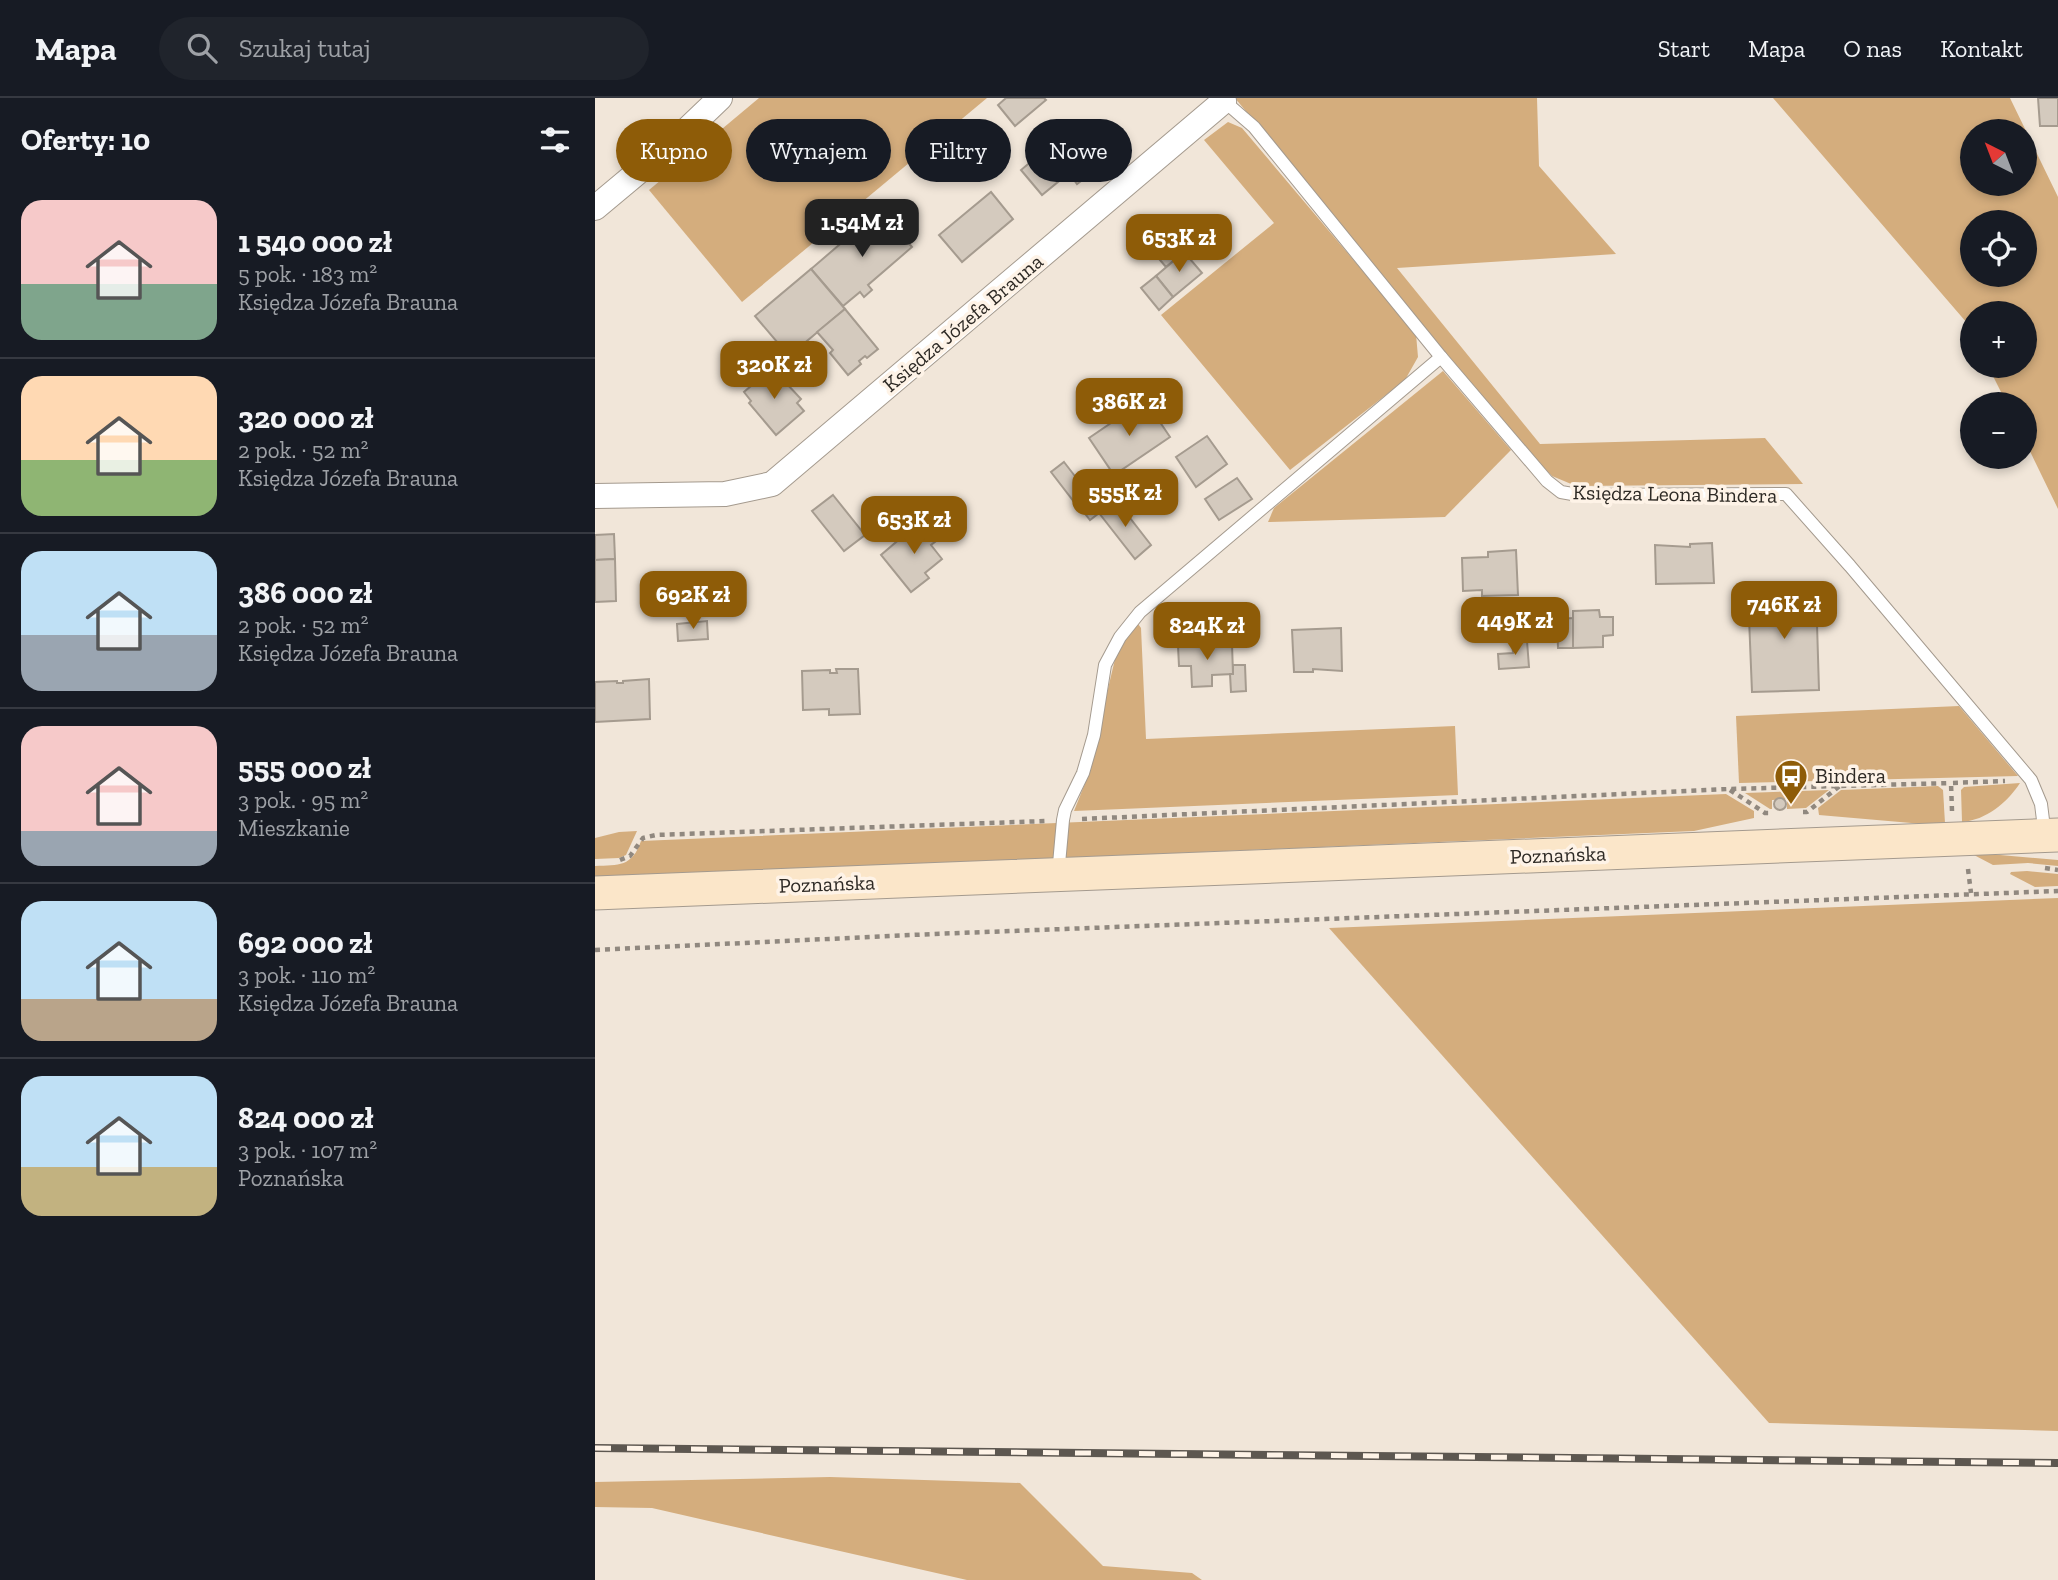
<!DOCTYPE html>
<html lang="pl">
<head>
<meta charset="utf-8">
<style>
  :root { --surface:#171b24; --page:#20242c; --text:#f1f3f6; --muted:#9ea1a6; --line:#363941; --accent:#8e5c08 }
  body { margin:0; font-family:"Zilla Slab",serif; background:var(--page); color:var(--text); height:100vh; display:flex; flex-direction:column; font-size:26px; white-space:nowrap }
  * { box-sizing:border-box; margin:0 }
  p { font-size:23px; color:var(--muted) }
  .icon { flex:none; width:38px; height:38px; fill:none; stroke:currentColor; stroke-width:2; stroke-linecap:round; stroke-linejoin:round }
  .map { position:relative; flex:1; overflow:hidden }
  .drawer { display:flex; flex-direction:column; background:var(--surface); width:595px }
  .drawer>* { flex:none }
  .hud { position:absolute; left:21px; top:21px; width:665px; height:63px; display:flex; gap:14px }
  .needle { width:46px; rotate:318deg }
  .tools { position:absolute; left:1365px; top:21px; display:grid; gap:14px }
  .tools a { display:grid; place-items:center; width:77px; height:77px; border-radius:50%; background:var(--surface); box-shadow:0 4px 10px #0003; font-size:35px }
  .price { position:absolute; translate:-50% -60px; padding:0 16px; border-radius:14px; background:var(--accent); color:#fff; font-size:23px; line-height:46px; filter:drop-shadow(0 2px 4px #0008) }
  .price::after { content:''; position:absolute; left:50%; top:42px; width:21px; height:16px; margin-left:-10px; background:inherit; clip-path:polygon(0 0,100% 0,50% 100%) }
  .price.current { background:#222; color:#fff }
  ul { padding:0; list-style:none }
  li { display:flex; align-items:center; gap:21px; height:175px; padding:0 21px }
  li+li { border-top:2px solid var(--line) }
  li span { display:grid; place-items:center; flex:none; width:196px; height:140px; border-radius:21px; color:#555 }
  li>.icon { margin-inline-start:auto }
  span .icon { width:84px; height:84px; fill:#fffc; stroke-width:1 }
  li b { font-size:30px }
  h2 { display:flex; justify-content:space-between; align-items:center; height:84px; padding:0 21px; font-size:30px }
  .tag { padding:0 24px; border-radius:32px; background:var(--surface); box-shadow:0 4px 10px #0003; font-size:24px; line-height:63px }
  .tag.current { background:var(--accent); color:#fff }
  header { display:flex; align-items:center; gap:42px; box-sizing:border-box; height:98px; padding:0 35px; background:var(--surface); border-bottom:2px solid var(--line) }
  header strong { font-size:33px }
  nav { display:flex; gap:38px; margin-inline-start:auto; font-size:24px }
  .search { width:490px; height:63px; background:var(--page); display:flex; align-items:center; gap:18px; box-sizing:border-box; padding:0 24px; border-radius:38px; color:var(--muted); font-size:26px }
  main { display:flex; flex:1; min-height:0 }
  .map>svg:first-child { display:block }
  .green { fill:#d4ad7d; fill-rule:evenodd }
  .building { fill:#d4cabe; stroke:#a59b8f; stroke-width:2 }
  .lines { fill:none; stroke-linecap:round; stroke-linejoin:round }
  .service-casing { stroke:#a49a8e; stroke-width:14 }
  .minor-casing { stroke:#a49a8e; stroke-width:26 }
  .secondary-casing { stroke:#a49a8e; stroke-width:35 }
  .path { stroke:#90887f; stroke-width:4.5; stroke-dasharray:5 5; stroke-linecap:butt }
  .service { stroke:#fff; stroke-width:12 }
  .minor { stroke:#fff; stroke-width:24 }
  .secondary { stroke:#fbe6c9; stroke-width:33 }
  .rail-casing { stroke:#5d5750; stroke-width:8 }
  .rail { stroke:#fef3e7; stroke-width:5; stroke-dasharray:16; stroke-linecap:butt }
  .labels { text-anchor:middle; stroke-width:7; stroke-linejoin:round; paint-order:stroke }
  .street-label { font-size:21px; fill:#2e2a25; stroke:#fef3e7 }
  .poi-label { font-size:21px; fill:#2e2a25; stroke:#fef3e7; text-anchor:start }
</style>
</head>
<body>
<header>
<strong>Mapa</strong>
<div class="search"><svg class="icon" aria-label="search" viewBox="0 0 24 24"><circle cx="10" cy="10" r="6"/><path d="M15 15l6 6"/></svg>Szukaj tutaj</div>
<nav><a>Start</a><a>Mapa</a><a>O nas</a><a>Kontakt</a></nav>
</header>
<main>
<section class="drawer">
<h2>Oferty: 10<svg class="icon" aria-label="filters" viewBox="0 0 24 24"><path d="M4 7h16M4 17h16"/><circle cx="9" cy="7" r="2"/><circle cx="15" cy="17" r="2"/></svg></h2>
<ul>
<li><span style="background:linear-gradient(#f6c9c9 60%,#7fa58c 0)"><svg class="icon" aria-label="home" viewBox="0 0 24 24"><path d="M3 11l9-7 9 7M6 9v11h12V9"/></svg></span><div><b>1 540 000 zł</b><p>5 pok. · 183 m²</p><p>Księdza Józefa Brauna</p></div></li>
<li><span style="background:linear-gradient(#ffd9b3 60%,#8fb573 0)"><svg class="icon" aria-label="home" viewBox="0 0 24 24"><path d="M3 11l9-7 9 7M6 9v11h12V9"/></svg></span><div><b>320 000 zł</b><p>2 pok. · 52 m²</p><p>Księdza Józefa Brauna</p></div></li>
<li><span style="background:linear-gradient(#bfe0f5 60%,#9aa5b1 0)"><svg class="icon" aria-label="home" viewBox="0 0 24 24"><path d="M3 11l9-7 9 7M6 9v11h12V9"/></svg></span><div><b>386 000 zł</b><p>2 pok. · 52 m²</p><p>Księdza Józefa Brauna</p></div></li>
<li><span style="background:linear-gradient(#f6c9c9 75%,#9aa5b1 0)"><svg class="icon" aria-label="home" viewBox="0 0 24 24"><path d="M3 11l9-7 9 7M6 9v11h12V9"/></svg></span><div><b>555 000 zł</b><p>3 pok. · 95 m²</p><p>Mieszkanie</p></div></li>
<li><span style="background:linear-gradient(#bfe0f5 70%,#b9a48a 0)"><svg class="icon" aria-label="home" viewBox="0 0 24 24"><path d="M3 11l9-7 9 7M6 9v11h12V9"/></svg></span><div><b>692 000 zł</b><p>3 pok. · 110 m²</p><p>Księdza Józefa Brauna</p></div></li>
<li><span style="background:linear-gradient(#bfe0f5 65%,#c2b280 0)"><svg class="icon" aria-label="home" viewBox="0 0 24 24"><path d="M3 11l9-7 9 7M6 9v11h12V9"/></svg></span><div><b>824 000 zł</b><p>3 pok. · 107 m²</p><p>Poznańska</p></div></li>
</ul>
</section>
<div class="map">
<svg width="1463" height="1482" viewBox="0 0 1463 1482">
  <rect width="100%" height="100%" fill="#f1e6d9"/>
  <g class="green">
    <path d="M164 0H392L147 204 54 92Z"/>
    <path d="M640 0H942L944 68 1021 156 802 170 945 346 1170 340 1208 386 981 388 957 378 933 354Z"/>
    <path d="M1178 0H1415L1463 99V411L1430 343V306H1412L1393 268H1430V215H1377V235L1372 225ZM1377 33H1430V86H1377ZM1377 124H1430V177H1377Z"/>
    <path d="M633 24 647 30 821 236 823 259 810 282 695 372 566 217 679 125 609 42Z"/>
    <path d="M848 273 916 352 850 419 673 424 679 410Z"/>
    <path d="M541 523 546 530 551 641 860 628 863 697 479 713 491 683 521 557Z"/>
    <path d="M1364 608 1423 678 1144 685 1141 618Z"/>
    <path d="M1425 685C1412 705 1391 722 1367 724L1366 692 1369 689Z"/>
    <path d="M1343 688 1348 692 1350 725 1328 726 1224 717 1223 710 1246 692Z"/>
    <path d="M1234 692 1211 710 1192 711V701L1177 702V711H1175L1150 695Z"/>
    <path d="M1131 696 1159 713V720L1099 733 0 780V768C24 767 37 769 46 743Z"/>
    <path d="M42 733 31 757 24 760 0 761V740L24 734Z"/>
    <path d="M1379 757H1405L1463 762V768L1433 765 1398 767Z"/>
    <path d="M1432 773 1463 776V788L1440 789 1415 776 1416 774Z"/>
    <path d="M1463 800V1333L1174 1325 734 830Z"/>
    <path d="M235 1379 425 1385 508 1468 597 1475 607 1482H372L57 1410 0 1409V1384Z"/>
  </g>
  <g class="building">
    <path d="M411 0H449L451 2 420 28 403 7Z"/>
    <path d="M1443 0H1463V28H1445Z"/>
    <path d="M461 36 464 40 468 37 489 62 486 65 495 76 482 86 474 75 447 97 426 72 452 50 449 46Z"/>
    <path d="M396 94 418 121 367 164 344 137Z"/>
    <path d="M285 112 317 149 273 187 277 192 269 199 265 194 248 208 216 171Z"/>
    <path d="M575 119 592 140 577 152 583 159 571 169 565 162 567 160 550 140Z"/>
    <path d="M589 154 607 175 578 199 561 178Z"/>
    <path d="M216 171 250 211 194 258 160 218Z"/>
    <path d="M561 178 578 199 564 212 546 190Z"/>
    <path d="M250 211 283 251 272 260 270 258 264 263 266 266 253 277 235 255 238 252 222 234Z"/>
    <path d="M177 270 206 301 202 305 209 313 181 337 154 305 156 303 149 294Z"/>
    <path d="M550 302 575 339 519 377 494 340Z"/>
    <path d="M612 338 632 366 601 389 581 359Z"/>
    <path d="M469 364 496 399 483 409 456 374Z"/>
    <path d="M642 380 657 401 624 422 610 401Z"/>
    <path d="M509 388 521 402 495 422 484 408Z"/>
    <path d="M238 397 270 437 249 453 217 413Z"/>
    <path d="M521 402 556 447 540 461 504 415Z"/>
    <path d="M333 426 345 440 336 447 347 461 330 475 334 480 316 494 286 457 320 428 324 433Z"/>
    <path d="M19 436 20 461 0 462V437Z"/>
    <path d="M1117 445 1119 485 1061 486 1060 447 1095 449V446Z"/>
    <path d="M921 452 923 497 887 498V492L868 493 867 460 893 459V454Z"/>
    <path d="M20 461 21 503 0 504V462Z"/>
    <path d="M1221 493 1224 592 1157 594 1153 495Z"/>
    <path d="M1004 512 1005 519H1018V537L1008 538V549L978 550V513Z"/>
    <path d="M978 520V550H963L962 521Z"/>
    <path d="M112 523 113 541 83 543 82 526Z"/>
    <path d="M746 530 747 573 718 571V574H699L697 532Z"/>
    <path d="M932 543 934 569 904 571 903 556 918 555 917 544Z"/>
    <path d="M637 546 638 576 617 577V588L597 589 596 568H584L583 548Z"/>
    <path d="M638 567H650L651 593 636 594 635 576H638Z"/>
    <path d="M241 571H263L265 616 234 617V611L208 612 207 573 235 572V575H242Z"/>
    <path d="M54 581 55 621 0 624V584L22 583V585H28V583Z"/>
    <circle cx="1185" cy="706" r="6"/>
  </g>
  <g class="lines">
    <defs>
      <g id="service">
        <path d="M629 3 659 29 846 259 952 383 966 394 983 397 1191 396 1255 468 1436 682 1446 706 1450 738"/>
        <path d="M463 777 468 722 470 712 488 675 499 637 510 567 525 539 545 514 846 259"/>
      </g>
      <g id="minor">
        <path d="M0 110 79 44 125 0"/>
        <path d="M0 398 130 396 177 386 629 3 628 0"/>
      </g>
      <path id="secondary" d="M0 795 1463 737"/>
    </defs>
    <use href="#service" class="service-casing"/>
    <use href="#minor" class="minor-casing"/>
    <use href="#secondary" class="secondary-casing"/>
    <g class="path">
      <path d="M1135 692 1170 715H1175"/>
      <path d="M1357 713 1356 685 1410 683"/>
      <path d="M1208 714H1212L1246 687"/>
      <path d="M487 721 1134 691 1356 685"/>
      <path d="M25 762 35 758 48 740 61 737 450 723"/>
      <path d="M1450 770 1463 772"/>
      <path d="M1373 771 1376 795"/>
      <path d="M0 852 338 836 1463 793"/>
    </g>
    <use href="#service" class="service"/>
    <use href="#minor" class="minor"/>
    <use href="#secondary" class="secondary"/>
    <defs>
      <path id="rail" d="M0 1350 1463 1365"/>
    </defs>
    <use href="#rail" class="rail-casing"/>
    <use href="#rail" class="rail"/>
  </g>
  <defs>
    <symbol id="bus-pin" viewBox="-11 -11 22 30"><path d="M0 17L-7.5 6A9.5 9.5 0 1 1 7.5 6Z" fill="#8e5c08" stroke="#fef3e7"/><path d="M-5-6H5V4H4V6H2V4H-2V6H-4V4H-5ZM-3.5-4V0h7V-4ZM-3.5 1.2v1.5H-2V1.2ZM2 1.2v1.5H3.5V1.2Z" fill="#fff"/></symbol>
  </defs>
  <g fill-rule="evenodd">
    <use href="#bus-pin" x="1177" y="659" width="38" height="52"/>
  </g>
  <g class="labels">
    <g class="street-label">
      <text transform="translate(368 225) rotate(-40)" y="7">Księdza Józefa Brauna</text>
      <text transform="translate(1080 396) rotate(1)" y="7">Księdza Leona Bindera</text>
      <text transform="translate(963 757) rotate(-2)" y="7">Poznańska</text>
      <text transform="translate(232 786) rotate(-2)" y="7">Poznańska</text>
    </g>
    <g class="poi-label">
      <text x="1220" y="685">Bindera</text>
    </g>
  </g>
</svg>
<div class="tools">
<a><svg class="needle" viewBox="-14 -14 28 28"><path d="M0-13l5 13h-10z" fill="#e53935"/><path d="M0 13l5-13h-10z" fill="#9ea1a6"/></svg></a>
<a><svg class="icon" aria-label="locate" viewBox="0 0 24 24"><circle cx="12" cy="12" r="6"/><path d="M12 2v4M12 18v4M2 12h4M18 12h4"/></svg></a>
<a>+</a>
<a>−</a>
</div>
<b class="price current" style="left:267px;top:161px">1.54M zł</b>
<b class="price" style="left:584px;top:176px">653K zł</b>
<b class="price" style="left:179px;top:303px">320K zł</b>
<b class="price" style="left:534px;top:340px">386K zł</b>
<b class="price" style="left:530px;top:431px">555K zł</b>
<b class="price" style="left:319px;top:458px">653K zł</b>
<b class="price" style="left:98px;top:533px">692K zł</b>
<b class="price" style="left:1189px;top:543px">746K zł</b>
<b class="price" style="left:920px;top:559px">449K zł</b>
<b class="price" style="left:612px;top:564px">824K zł</b>
<div class="hud">
<a class="tag current">Kupno</a>
<a class="tag">Wynajem</a>
<a class="tag">Filtry</a>
<a class="tag">Nowe</a>
</div>
</div>
</main>
</body>
</html>
